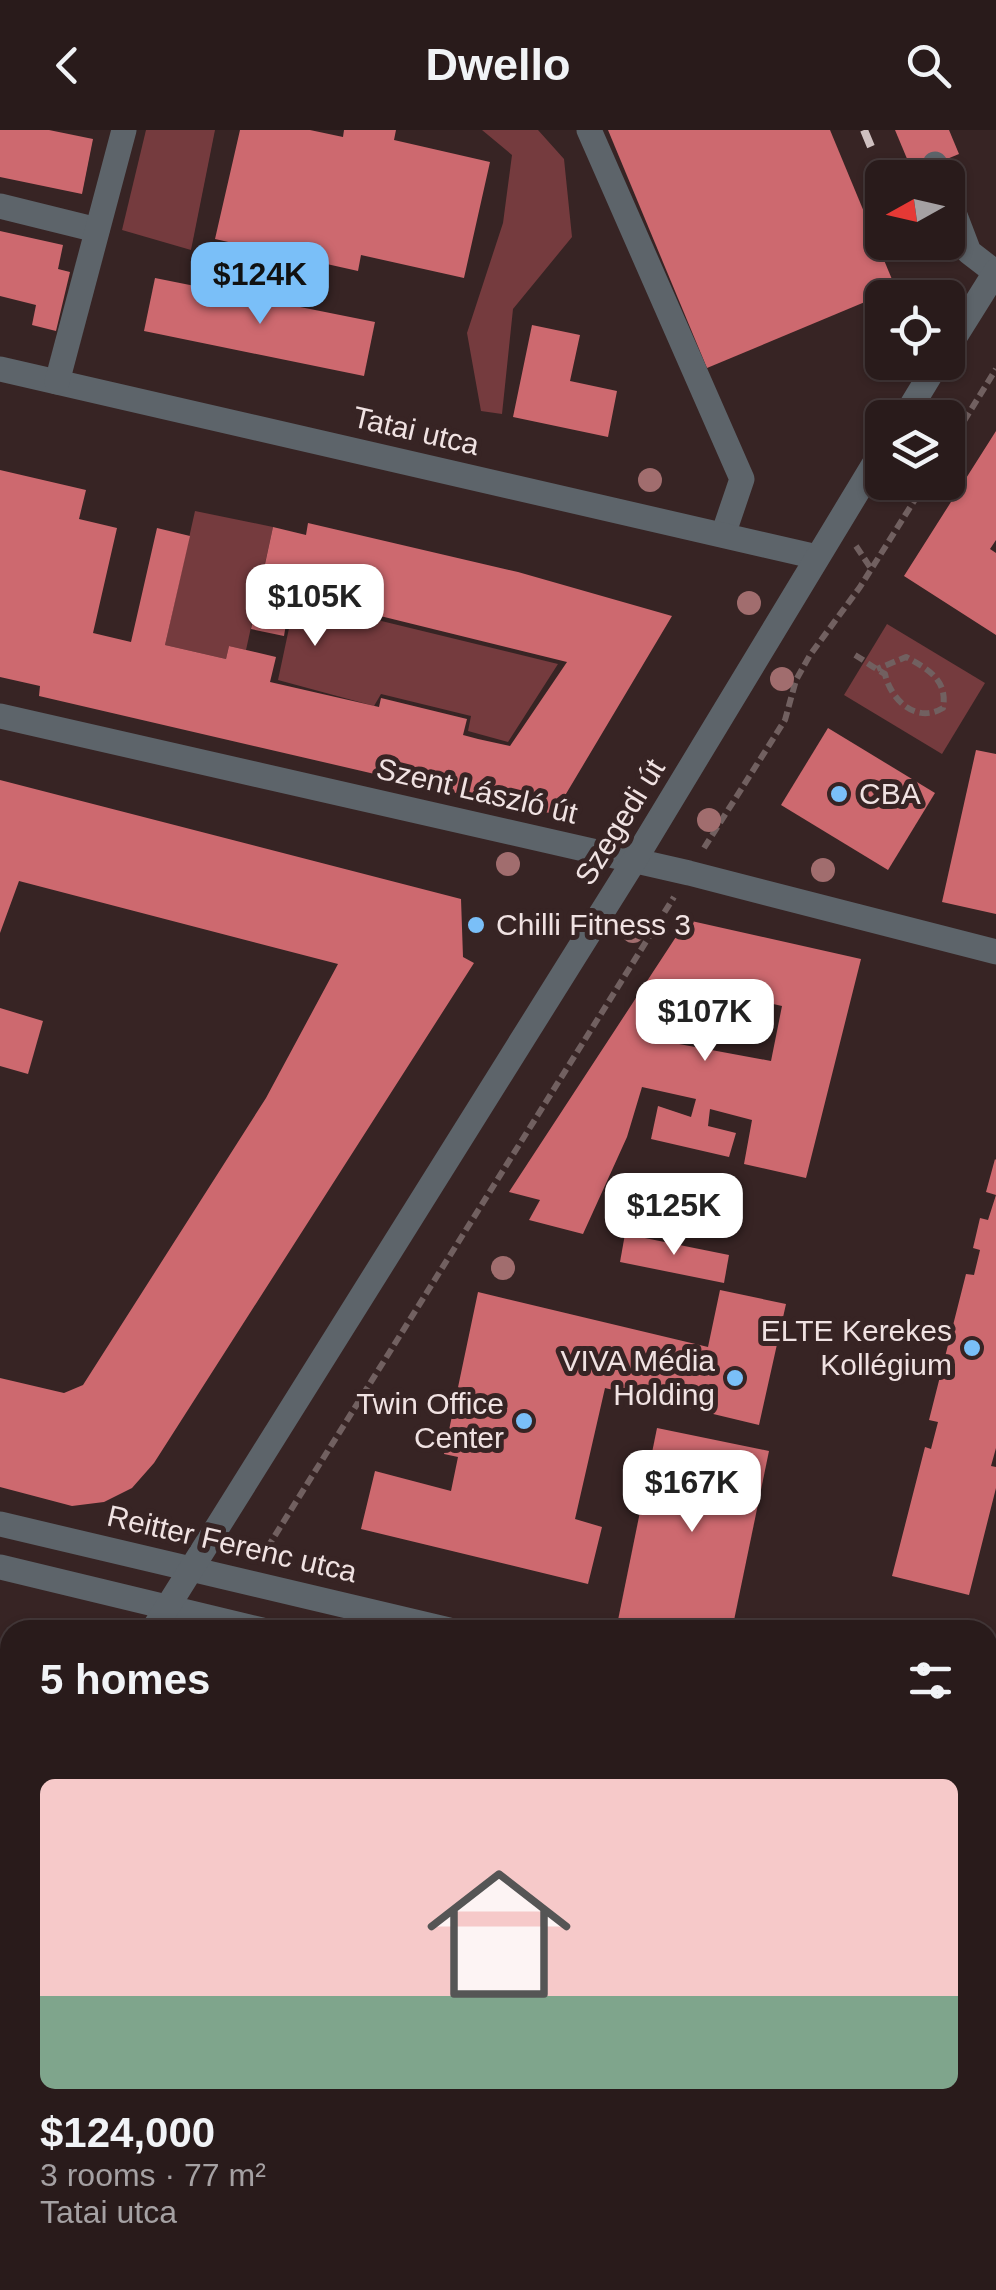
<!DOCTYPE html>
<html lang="en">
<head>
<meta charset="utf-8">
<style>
  :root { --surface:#291b1b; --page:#312424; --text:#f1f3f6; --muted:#a5a1a3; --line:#45393a; --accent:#7abff8 }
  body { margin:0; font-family:Arial,sans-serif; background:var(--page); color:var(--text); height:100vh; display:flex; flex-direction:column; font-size:38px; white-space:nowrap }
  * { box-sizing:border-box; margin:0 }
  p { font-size:32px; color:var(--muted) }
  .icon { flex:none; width:55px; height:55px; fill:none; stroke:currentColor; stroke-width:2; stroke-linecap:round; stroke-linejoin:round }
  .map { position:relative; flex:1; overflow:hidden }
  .drawer { position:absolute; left:0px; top:1490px; width:998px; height:670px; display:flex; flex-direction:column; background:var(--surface); border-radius:30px 30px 0 0; box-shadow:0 2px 8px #0004,0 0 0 2px var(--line) }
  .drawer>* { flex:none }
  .needle { width:65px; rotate:262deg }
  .fabs { position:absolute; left:865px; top:30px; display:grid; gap:20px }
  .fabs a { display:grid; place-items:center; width:100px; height:100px; border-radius:15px; background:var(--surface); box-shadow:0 2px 8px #0004,0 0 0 2px var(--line); font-size:50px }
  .price { position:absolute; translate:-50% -85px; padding:0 22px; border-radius:20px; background:#fff; color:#222; font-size:32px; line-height:65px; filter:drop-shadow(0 2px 5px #0008) }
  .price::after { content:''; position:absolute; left:50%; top:60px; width:30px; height:22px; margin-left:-15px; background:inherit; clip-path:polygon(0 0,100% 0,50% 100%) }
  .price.current { background:var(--accent); color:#111 }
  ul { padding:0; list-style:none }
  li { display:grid; align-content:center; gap:20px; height:530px; padding:0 40px }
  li+li { border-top:2px solid var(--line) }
  li span { display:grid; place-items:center; height:310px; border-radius:15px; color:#555 }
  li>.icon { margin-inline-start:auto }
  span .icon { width:180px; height:180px; fill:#fffc; stroke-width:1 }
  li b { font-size:42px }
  h2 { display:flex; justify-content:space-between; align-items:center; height:120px; padding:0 40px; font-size:42px }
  header { display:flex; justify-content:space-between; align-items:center; height:130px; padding:0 40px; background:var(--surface); font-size:45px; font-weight:700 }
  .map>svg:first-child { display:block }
  .green { fill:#753b3e }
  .building { fill:#cd696f; fill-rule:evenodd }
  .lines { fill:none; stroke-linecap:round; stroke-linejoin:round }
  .path { stroke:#716060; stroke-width:6; stroke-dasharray:10 5; stroke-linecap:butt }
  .minor { stroke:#5d646a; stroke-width:25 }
  .rail { stroke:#cfc0c0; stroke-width:8; stroke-dasharray:18 18; stroke-linecap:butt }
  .tree { fill:#a16d6e }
  .poi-dot { fill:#7abff8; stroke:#372424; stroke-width:4 }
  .labels { text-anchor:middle; stroke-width:10; stroke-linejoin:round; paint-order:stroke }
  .street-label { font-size:30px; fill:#f0e2e2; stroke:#372424 }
  .poi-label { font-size:30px; fill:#f0e2e2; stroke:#372424; text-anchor:end }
</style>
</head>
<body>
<header><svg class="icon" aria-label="back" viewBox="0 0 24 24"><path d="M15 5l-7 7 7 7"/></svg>Dwello<svg class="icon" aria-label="search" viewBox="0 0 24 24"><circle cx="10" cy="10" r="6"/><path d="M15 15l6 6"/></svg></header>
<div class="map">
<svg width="996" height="2160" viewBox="0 0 996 2160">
  <rect width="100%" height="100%" fill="#372424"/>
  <g class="green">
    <path d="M146 0H215L191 120 122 100Z"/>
    <path d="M482 0H538L564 29 572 107 513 179 502 284 481 281 467 203 503 93 512 25Z"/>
    <path d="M195 381 273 397 246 520 229 516 226 529 165 515Z"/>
    <path d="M295 470 558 534 508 612 468 601 471 586 381 564 374 576 278 550Z"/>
    <path d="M887 494 985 553 942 624 844 565Z"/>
  </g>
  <g class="building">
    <path d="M0 0H49L93 9 82 64 0 47Z"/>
    <path d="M240 0H310L343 7 344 0H396L394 10 490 32 464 148 361 125 358 141 215 109Z"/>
    <path d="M608 0H830L896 159 707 238Z"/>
    <path d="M895 0H949L959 24 913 43Z"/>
    <path d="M0 101 63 115 58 139 70 142 56 201 32 195 36 175 0 166Z"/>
    <path d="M155 148 375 192 364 246 144 201Z"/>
    <path d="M532 195 580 205 570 251 617 261 608 307 513 287Z"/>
    <path d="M996 301V410L990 419 996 423V505L904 446Z"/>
    <path d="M0 340 86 360 79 389 117 398 93 503 131 512 157 398 190 406 165 515 226 529 229 516 276 527 270 552 379 577 381 568 467 589 463 605 478 609 510 616 567 532 291 464 284 506 251 499 273 397 306 405 308 393 518 442 672 486 554 684 465 665 39 566 40 556 0 547Z"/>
    <path d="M828 598 935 663 888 740 781 675Z"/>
    <path d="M976 620 996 624V784L942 772Z"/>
    <path d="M0 650 461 769 463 827 474 833 154 1333 132 1358 104 1372 72 1376 0 1357V1248L64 1263 83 1255 266 968 338 834 19 751 0 803Z"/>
    <path d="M687 790 861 829 806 1048 744 1034 752 990 710 979 708 996 736 1003 729 1027 651 1009 658 976 691 987 696 969 642 957 627 1007 583 1104 529 1090 540 1070 509 1062ZM705 859 782 876 771 931 679 914Z"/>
    <path d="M0 878 43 891 28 944 0 936Z"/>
    <path d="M995 1029 996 1030V1065L986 1062Z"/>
    <path d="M996 1065V1318L991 1336 996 1337V1358L969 1465 892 1446 925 1317 931 1319 938 1292 929 1290 966 1144 974 1145 980 1120 973 1118 980 1088 988 1090Z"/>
    <path d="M625 1104 729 1125 724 1153 620 1132Z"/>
    <path d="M720 1160 786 1174 759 1295 605 1258 575 1389 602 1397 588 1454 361 1399 375 1341 451 1361 458 1327 444 1324 478 1162 708 1217Z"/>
    <path d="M657 1298 769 1321 732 1500H616Z"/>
    <path d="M988 1716 996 1721V1806L988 1826Z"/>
    <path d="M0 2015 10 2017V2097L0 2095Z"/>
    <path d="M996 2127V2160H971L978 2150H988V2138Z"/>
    <path d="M262 2150H320L318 2160H260Z"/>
    <path d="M330 2150 372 2155V2160H328Z"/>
    <path d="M384 2150H431L429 2160H382Z"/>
    <path d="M564 2150H606L599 2160Z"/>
  </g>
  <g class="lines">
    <g class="path">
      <path d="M948 317 996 239"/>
      <path d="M856 416 872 440"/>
      <path d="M855 525C865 531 874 538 885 544 891 570 916 594 943 578 948 550 928 539 906 527L877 539"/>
      <path d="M704 718 785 590 796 550 810 525 860 457 926 352"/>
      <path d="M259 1431 674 767"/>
      <path d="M0 1828 10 1816"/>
    </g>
    <g class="minor">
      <path d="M589 0 742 349 723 405"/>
      <path d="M935 34 940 48"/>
      <path d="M948 67 969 122 995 142"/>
      <path d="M0 76 97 100"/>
      <path d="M948 218 996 141"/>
      <path d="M0 239 817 427"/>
      <path d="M57 252 124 0"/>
      <path d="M904 288 938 232"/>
      <path d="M0 586 689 743 996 822"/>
      <path d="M0 1394 449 1500"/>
      <path d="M0 1437 262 1500"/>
      <path d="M153 1500 634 731 882 321"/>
      <path d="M988 1661 996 1649"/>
      <path d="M988 1680 996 1682"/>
      <path d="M0 1741 10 1726"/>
      <path d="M20 2150 63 2160"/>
      <path d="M633 2160 640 2150"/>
    </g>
    <g class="rail">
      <path d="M864 0 884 48"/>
      <path d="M913 112 926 143"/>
    </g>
  </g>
  <g class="tree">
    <circle cx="650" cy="350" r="12"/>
    <circle cx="749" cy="473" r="12"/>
    <circle cx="782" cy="549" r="12"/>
    <circle cx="709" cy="690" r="12"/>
    <circle cx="508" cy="734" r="12"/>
    <circle cx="823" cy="740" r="12"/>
    <circle cx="633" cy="801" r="12"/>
    <circle cx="503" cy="1138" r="12"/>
  </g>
  <g class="poi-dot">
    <circle cx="839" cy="664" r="10"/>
    <circle cx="476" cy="795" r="10"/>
    <circle cx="972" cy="1218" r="10"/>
    <circle cx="735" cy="1248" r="10"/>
    <circle cx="524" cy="1291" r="10"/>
  </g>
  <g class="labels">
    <g class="street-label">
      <text transform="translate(416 301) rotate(13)" y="10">Tatai utca</text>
      <text transform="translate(477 661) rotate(13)" y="10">Szent László út</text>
      <text transform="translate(620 692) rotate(-58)" y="10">Szegedi út</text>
      <text transform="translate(232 1414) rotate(13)" y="10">Reitter Ferenc utca</text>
    </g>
    <g class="poi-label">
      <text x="859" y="674" text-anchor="start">CBA</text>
      <text x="496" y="805" text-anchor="start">Chilli Fitness 3</text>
      <text x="952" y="1211">ELTE Kerekes<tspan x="952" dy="34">Kollégium</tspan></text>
      <text x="715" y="1241">VIVA Média<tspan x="715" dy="34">Holding</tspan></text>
      <text x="504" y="1284">Twin Office<tspan x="504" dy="34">Center</tspan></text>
    </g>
  </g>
</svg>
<div class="fabs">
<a><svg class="needle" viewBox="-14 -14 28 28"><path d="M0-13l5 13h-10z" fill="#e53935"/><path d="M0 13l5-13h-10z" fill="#a5a1a3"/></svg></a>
<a><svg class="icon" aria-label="locate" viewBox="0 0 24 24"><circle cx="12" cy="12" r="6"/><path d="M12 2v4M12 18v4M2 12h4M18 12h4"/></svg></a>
<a><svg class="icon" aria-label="layers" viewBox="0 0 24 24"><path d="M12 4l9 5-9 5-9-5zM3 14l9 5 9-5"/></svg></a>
</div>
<b class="price current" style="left:260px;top:197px">$124K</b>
<b class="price" style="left:315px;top:519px">$105K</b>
<b class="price" style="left:705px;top:934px">$107K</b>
<b class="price" style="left:674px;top:1128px">$125K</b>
<b class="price" style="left:692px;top:1405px">$167K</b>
<section class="drawer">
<h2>5 homes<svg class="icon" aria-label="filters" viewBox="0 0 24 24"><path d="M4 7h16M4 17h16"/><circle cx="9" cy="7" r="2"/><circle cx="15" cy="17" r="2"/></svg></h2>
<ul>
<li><span style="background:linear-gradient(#f6c9c9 70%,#7fa58c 0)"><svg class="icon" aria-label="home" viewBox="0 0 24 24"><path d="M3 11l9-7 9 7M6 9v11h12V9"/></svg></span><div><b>$124,000</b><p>3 rooms · 77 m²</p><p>Tatai utca</p></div></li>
</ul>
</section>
</div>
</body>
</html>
